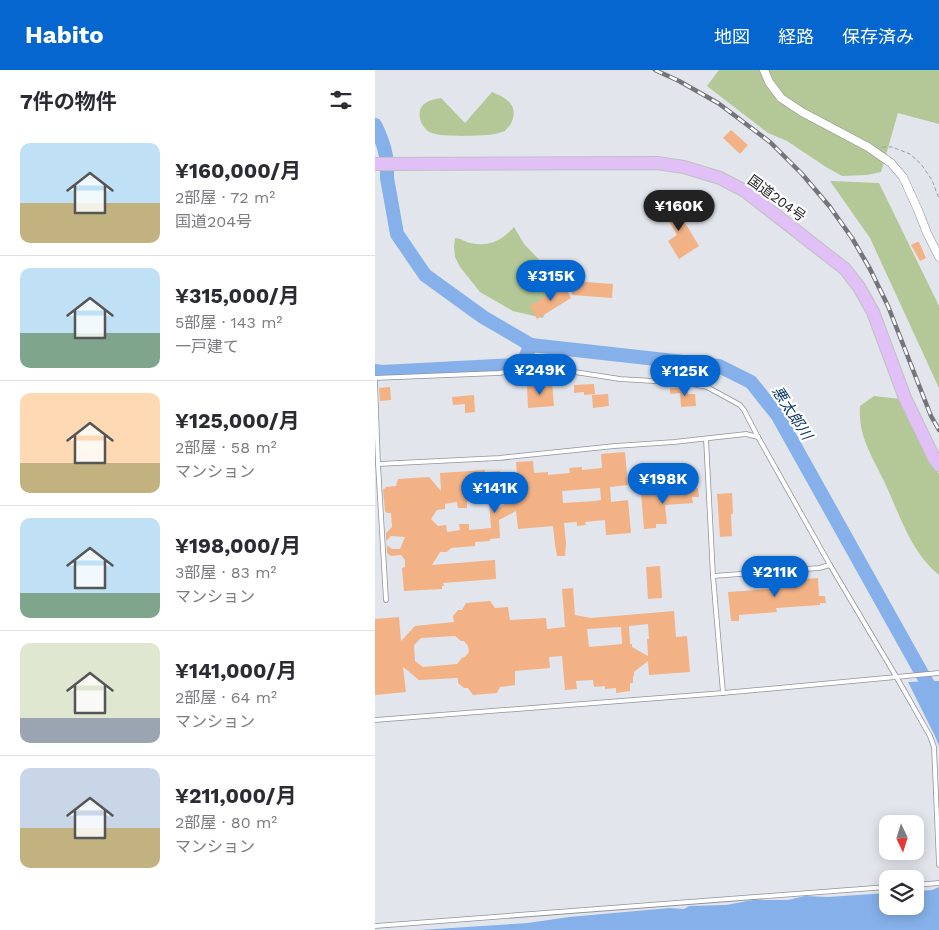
<!DOCTYPE html>
<html lang="ja">
<head>
<meta charset="utf-8">
<style>
  :root { --surface:#fff; --page:#f2f2f3; --text:#2b2b33; --muted:#7c7c81; --line:#e1e1e2; --accent:#0466ce }
  body { margin:0; font-family:"Work Sans","Noto Sans JP",sans-serif; background:var(--page); color:var(--text); height:100vh; display:flex; flex-direction:column; font-size:19px; white-space:nowrap }
  * { box-sizing:border-box; margin:0 }
  p { font-size:16px; color:var(--muted) }
  .icon { flex:none; width:28px; height:28px; fill:none; stroke:currentColor; stroke-width:2; stroke-linecap:round; stroke-linejoin:round }
  .map { position:relative; flex:1; overflow:hidden }
  .sheet { display:flex; flex-direction:column; background:var(--surface); width:375px }
  .sheet>* { flex:none }
  .needle { width:32px; rotate:176deg }
  .buttons { position:absolute; left:504px; top:745px; display:grid; gap:10px }
  .buttons a { display:grid; place-items:center; width:45px; height:45px; border-radius:10px; background:var(--surface); box-shadow:0 2px 12px #0003; font-size:25px }
  .price { position:absolute; translate:-50% -42px; padding:0 11px; border-radius:18px; background:var(--accent); color:#fff; font-size:16px; line-height:32px; filter:drop-shadow(0 1px 2px #0008) }
  .price::after { content:''; position:absolute; left:50%; top:30px; width:15px; height:11px; margin-left:-8px; background:inherit; clip-path:polygon(0 0,100% 0,50% 100%) }
  .price.selected { background:#222; color:#fff }
  ul { padding:0; list-style:none }
  li { display:flex; align-items:center; gap:15px; height:125px; padding:0 20px }
  li+li { border-top:1px solid var(--line) }
  li span { display:grid; place-items:center; flex:none; width:140px; height:100px; border-radius:10px; color:#555 }
  li>.icon { margin-inline-start:auto }
  span .icon { width:60px; height:60px; fill:#fffc; stroke-width:1 }
  li b { font-size:21px }
  h2 { display:flex; justify-content:space-between; align-items:center; height:60px; padding:0 20px; font-size:21px }
  header { display:flex; align-items:center; gap:30px; box-sizing:border-box; height:70px; padding:0 25px; background:var(--accent); color:#fff }
  header strong { font-size:24px }
  nav { display:flex; gap:28px; margin-inline-start:auto; font-size:18px }
  main { display:flex; flex:1; min-height:0 }
  .map>svg:first-child { display:block }
  .green { fill:#b3c896 }
  .water { fill:#85b0e9 }
  .lines { fill:none; stroke-linecap:round; stroke-linejoin:round }
  .river { stroke:#85b0e9; stroke-width:14 }
  .building { fill:#f2b285; fill-rule:evenodd }
  .service-casing { stroke:#90939a; stroke-width:5.5 }
  .minor-casing { stroke:#90939a; stroke-width:9 }
  .trunk-casing { stroke:#c0c0c1; stroke-width:14 }
  .path { stroke:#9b9da2; stroke-width:1; stroke-dasharray:4 2.5; stroke-linecap:butt }
  .service { stroke:#fff; stroke-width:4 }
  .minor { stroke:#fff; stroke-width:8 }
  .trunk { stroke:#e0c0f6; stroke-width:12 }
  .rail-casing { stroke:#73757a; stroke-width:4.5 }
  .rail { stroke:#fff; stroke-width:2.5; stroke-dasharray:8; stroke-linecap:butt }
  .labels { text-anchor:middle; stroke-width:4.5; stroke-linejoin:round; paint-order:stroke }
  .street-label { font-size:14px; fill:#1e1f22; stroke:#fff }
  .water-label { font-size:15px; font-style:italic; fill:#0a3669; stroke:#fff }
</style>
</head>
<body>
<header>
<strong>Habito</strong>
<nav><a>地図</a><a>経路</a><a>保存済み</a></nav>
</header>
<main>
<section class="sheet">
<h2>7件の物件<svg class="icon" aria-label="filters" viewBox="0 0 24 24"><path d="M4 7h16M4 17h16"/><circle cx="9" cy="7" r="2"/><circle cx="15" cy="17" r="2"/></svg></h2>
<ul>
<li><span style="background:linear-gradient(#bfe0f5 60%,#c2b280 0)"><svg class="icon" aria-label="home" viewBox="0 0 24 24"><path d="M3 11l9-7 9 7M6 9v11h12V9"/></svg></span><div><b>¥160,000/月</b><p>2部屋 · 72 m²</p><p>国道204号</p></div></li>
<li><span style="background:linear-gradient(#bfe0f5 65%,#7fa58c 0)"><svg class="icon" aria-label="home" viewBox="0 0 24 24"><path d="M3 11l9-7 9 7M6 9v11h12V9"/></svg></span><div><b>¥315,000/月</b><p>5部屋 · 143 m²</p><p>一戸建て</p></div></li>
<li><span style="background:linear-gradient(#ffd9b3 70%,#c2b280 0)"><svg class="icon" aria-label="home" viewBox="0 0 24 24"><path d="M3 11l9-7 9 7M6 9v11h12V9"/></svg></span><div><b>¥125,000/月</b><p>2部屋 · 58 m²</p><p>マンション</p></div></li>
<li><span style="background:linear-gradient(#bfe0f5 75%,#7fa58c 0)"><svg class="icon" aria-label="home" viewBox="0 0 24 24"><path d="M3 11l9-7 9 7M6 9v11h12V9"/></svg></span><div><b>¥198,000/月</b><p>3部屋 · 83 m²</p><p>マンション</p></div></li>
<li><span style="background:linear-gradient(#dfe7d0 75%,#9aa5b1 0)"><svg class="icon" aria-label="home" viewBox="0 0 24 24"><path d="M3 11l9-7 9 7M6 9v11h12V9"/></svg></span><div><b>¥141,000/月</b><p>2部屋 · 64 m²</p><p>マンション</p></div></li>
<li><span style="background:linear-gradient(#c9d6e8 60%,#c2b280 0)"><svg class="icon" aria-label="home" viewBox="0 0 24 24"><path d="M3 11l9-7 9 7M6 9v11h12V9"/></svg></span><div><b>¥211,000/月</b><p>2部屋 · 80 m²</p><p>マンション</p></div></li>
</ul>
</section>
<div class="map">
<svg width="564" height="860" viewBox="0 0 564 860">
  <rect width="100%" height="100%" fill="#e2e5ec"/>
  <g class="green">
    <path d="M344 0H564V54L523 43 506 102 492 105 467 106 451 97 412 71 393 63 332 16Z"/>
    <path d="M117 22C129 27 144 34 137 51 136 55 132 58 130 61 124 63 117 65 111 65 98 66 68 67 57 63 47 60 40 43 48 35 53 30 61 29 66 28L90 53Z"/>
    <path d="M455 111 504 113 564 236V318L495 168Z"/>
    <path d="M139 157 149 174 182 208 168 248 138 241 105 222 85 197 80 187 79 177 80 168C86 168 90 172 95 173 115 177 126 171 139 157Z"/>
    <path d="M499 326 526 329 556 392 564 404V505C534 480 524 442 508 409 496 384 483 365 485 336Z"/>
  </g>
  <g class="water">
    <path d="M564 611V676L560 666 533 612Z"/>
    <path d="M564 817V860H45L153 853 194 847 295 838 309 839 314 836 351 835 378 830H413L430 826 453 827 512 823V836H540V821L557 820Z"/>
  </g>
  <g class="lines">
    <g class="river">
      <path d="M0 55C5 65 9 75 11 86"/>
      <path d="M12 98V108L22 164 50 205 108 247 156 275 344 296 376 312 403 346 555 618"/>
      <path d="M0 301 7 302 140 295 149 290 156 275"/>
    </g>
  </g>
  <g class="building">
    <path d="M356 60 373 75 365 84 348 68Z"/>
    <path d="M297 131 324 176 304 189 293 171 302 165 291 146H289L285 139Z"/>
    <path d="M542 172H544L551 188 545 191 536 175Z"/>
    <path d="M198 211 238 214 237 228 197 225Z"/>
    <path d="M189 215 196 228 162 249 155 236Z"/>
    <path d="M177 313 179 336 153 338 152 315Z"/>
    <path d="M219 314 220 324 209 325V322L199 323V315Z"/>
    <path d="M15 317 16 330 5 331 4 318Z"/>
    <path d="M312 317 313 324H320L321 336 306 337 305 323 295 324V318Z"/>
    <path d="M233 324 234 336 218 338 217 325Z"/>
    <path d="M99 325 100 342 90 343V334L78 335 77 327Z"/>
    <path d="M250 382 253 415 235 417 236 432 253 430 256 463 231 465 230 450 210 452 211 455 202 456V452L189 453 191 473 190 486H182L180 474 178 456 143 459 141 441 124 450 125 468 115 469V471L100 472V476L76 478 72 482H65L57 495 120 490 121 509 68 513 69 516H67V519L29 521 27 498 30 497V490L26 485 16 486 12 483V475L17 479H25L30 467 16 466 11 471V463L17 457 16 443H12L10 441 8 420 11 417 21 416 23 409 54 407 66 421 65 403 110 400V402L125 401 126 416H121L123 438 141 428 139 404H142L141 392 158 391 159 403 173 402V405L195 403 194 398 207 397V400L227 398 226 384ZM225 418 226 430 220 431 188 433 187 421ZM114 430 116 458 94 460V454H84L85 460 72 462 71 455 63 456 56 449 62 440 70 439V434L82 432 83 438H92V431Z"/>
    <path d="M323 418 324 427H317L318 433 290 435 292 454H281V458L269 459 266 423Z"/>
    <path d="M357 423 358 444H356L357 466 345 467 342 424Z"/>
    <path d="M285 496 287 528 273 529 271 497Z"/>
    <path d="M443 508 444 526H450L451 533H445V535L401 538 402 542 364 545V551H356L353 522 410 518V511Z"/>
    <path d="M198 518 200 545 216 548 299 541 301 567 312 566 315 602 274 605 273 591 259 602V606H258V613H255V621L241 623V618L230 619V616L219 617 218 610 201 611 202 619 190 620 187 586 174 587 175 598 140 601V615L125 617 122 623 98 625 93 618H89L83 613V608L44 610 28 597 31 622 0 625V549L24 547 26 571 40 556 79 552 78 546 83 540H87L91 533 115 531 120 538 133 537 135 550 171 548 172 559 190 557 187 519ZM273 554 274 569H272L273 586 257 577V574H255L254 556ZM246 557 247 574 214 577 212 559ZM80 566 86 571H89L93 576 94 582 90 587 87 588 82 594 48 597 40 591 39 575 46 568Z"/>
  </g>
  <g class="lines">
    <defs>
      <g id="service">
        <path d="M0 308 124 303 144 300 159 301 174 298 245 309 312 313 332 317 365 335 369 340 383 367 455 495 522 608 555 666 559 677 564 795"/>
        <path d="M0 311 3 394 11 530"/>
        <path d="M331 369 338 506 348 623"/>
        <path d="M3 394 124 388 240 376 299 372 371 364 383 367"/>
        <path d="M338 506 444 498 455 495"/>
        <path d="M0 650 348 623 564 603"/>
        <path d="M540 815 564 813"/>
        <path d="M0 856 512 817"/>
      </g>
      <path id="minor" d="M389 0 394 12 406 28 427 42 493 77 516 93 528 107 543 140 552 163 564 187"/>
      <path id="trunk" d="M0 94 282 93 309 97 345 108 370 121 470 199 484 217 498 242 530 328 559 388 564 395"/>
    </defs>
    <use href="#service" class="service-casing"/>
    <use href="#minor" class="minor-casing"/>
    <use href="#trunk" class="trunk-casing"/>
    <path class="path" d="M507 77H517L535 84 546 94 557 110 564 129"/>
    <use href="#service" class="service"/>
    <use href="#minor" class="minor"/>
    <use href="#trunk" class="trunk"/>
    <defs>
      <path id="rail" d="M280 0 304 11 343 33 395 72 427 104 455 137 477 168 495 199 513 236 556 346 564 360"/>
    </defs>
    <use href="#rail" class="rail-casing"/>
    <use href="#rail" class="rail"/>
  </g>
  <g class="labels">
    <g class="street-label">
      <text transform="translate(402 128) rotate(36)" y="5">国道204号</text>
    </g>
    <g class="water-label">
      <text transform="translate(417 343) rotate(57)" y="5">悪太郎川</text>
    </g>
  </g>
</svg>
<div class="buttons">
<a><svg class="needle" viewBox="-14 -14 28 28"><path d="M0-13l5 13h-10z" fill="#e53935"/><path d="M0 13l5-13h-10z" fill="#7c7c81"/></svg></a>
<a><svg class="icon" aria-label="layers" viewBox="0 0 24 24"><path d="M12 4l9 5-9 5-9-5zM3 14l9 5 9-5"/></svg></a>
</div>
<b class="price selected" style="left:304px;top:162px">¥160K</b>
<b class="price" style="left:176px;top:232px">¥315K</b>
<b class="price" style="left:165px;top:326px">¥249K</b>
<b class="price" style="left:310px;top:327px">¥125K</b>
<b class="price" style="left:288px;top:435px">¥198K</b>
<b class="price" style="left:120px;top:444px">¥141K</b>
<b class="price" style="left:400px;top:528px">¥211K</b>
</div>
</main>
</body>
</html>
